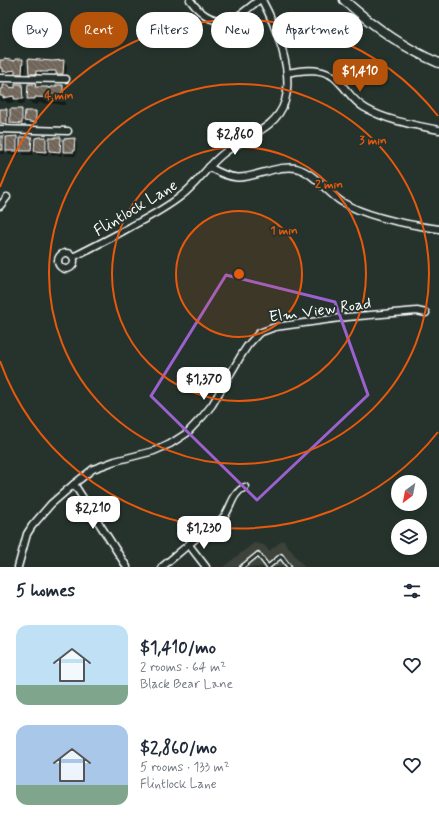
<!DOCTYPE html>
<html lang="en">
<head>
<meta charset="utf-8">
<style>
  :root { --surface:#fff; --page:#f2f2f3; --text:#1f2937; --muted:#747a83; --accent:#b45309 }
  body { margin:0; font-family:Mynerve,sans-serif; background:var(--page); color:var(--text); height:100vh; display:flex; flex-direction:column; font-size:15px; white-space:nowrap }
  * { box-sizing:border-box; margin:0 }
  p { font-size:13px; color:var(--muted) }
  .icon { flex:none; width:22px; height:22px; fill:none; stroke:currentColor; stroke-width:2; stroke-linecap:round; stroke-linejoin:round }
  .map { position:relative; height:567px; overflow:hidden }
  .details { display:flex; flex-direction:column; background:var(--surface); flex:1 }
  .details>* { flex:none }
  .hud { position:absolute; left:12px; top:12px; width:415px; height:36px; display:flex; gap:8px }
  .needle { width:26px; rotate:212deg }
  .controls { position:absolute; left:391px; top:475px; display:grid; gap:8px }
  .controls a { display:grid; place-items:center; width:36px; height:36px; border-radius:50%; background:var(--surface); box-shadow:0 2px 6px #0003; font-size:20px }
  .price { position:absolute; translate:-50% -34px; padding:0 9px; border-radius:8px; background:#fff; color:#222; font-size:13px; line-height:26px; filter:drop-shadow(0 1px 2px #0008) }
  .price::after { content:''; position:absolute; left:50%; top:24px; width:12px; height:9px; margin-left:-6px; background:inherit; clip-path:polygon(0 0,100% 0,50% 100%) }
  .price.selected { background:var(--accent); color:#fff }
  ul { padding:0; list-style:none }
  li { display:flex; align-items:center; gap:12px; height:100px; padding:0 16px }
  li span { display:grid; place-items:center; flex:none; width:112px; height:80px; border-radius:12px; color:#555 }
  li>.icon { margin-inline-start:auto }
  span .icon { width:48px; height:48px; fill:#fffc; stroke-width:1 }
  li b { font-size:17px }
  h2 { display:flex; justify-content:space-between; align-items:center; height:48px; padding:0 16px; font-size:17px }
  .chip { padding:0 14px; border-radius:18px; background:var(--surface); box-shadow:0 2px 6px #0003; font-size:14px; line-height:36px }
  .chip.selected { background:var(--accent); color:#fff }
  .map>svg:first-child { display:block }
  .built { fill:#3c423a }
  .shadow { fill:#0007 }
  .building { fill:url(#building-back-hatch); stroke:#fff }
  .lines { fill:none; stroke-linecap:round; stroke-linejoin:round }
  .lane-casing { stroke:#fff; stroke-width:6 }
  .street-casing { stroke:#fff; stroke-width:9 }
  .secondary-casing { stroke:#fff; stroke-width:11 }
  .lane { stroke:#26332d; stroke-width:3 }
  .street { stroke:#26332d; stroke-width:6 }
  .secondary { stroke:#26332d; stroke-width:8 }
  .marked { fill:none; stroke:#9c61cf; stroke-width:3; stroke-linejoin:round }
  .ring { fill:none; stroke:#e8590c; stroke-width:2 }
  .labels { text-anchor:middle; stroke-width:4; stroke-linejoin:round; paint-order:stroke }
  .street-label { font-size:16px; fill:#fff; stroke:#26332d }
  .centre { fill:#e8590c; stroke:#26332d; stroke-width:2 }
  .ring-label { font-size:12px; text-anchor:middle; font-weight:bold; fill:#e8590c; stroke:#26332d; stroke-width:4; stroke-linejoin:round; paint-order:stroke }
</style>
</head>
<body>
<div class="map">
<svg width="439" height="567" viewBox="0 0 439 567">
  <defs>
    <pattern id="building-back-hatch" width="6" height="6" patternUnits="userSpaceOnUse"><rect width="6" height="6" fill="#706558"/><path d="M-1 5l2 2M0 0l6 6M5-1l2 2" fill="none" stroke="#857c71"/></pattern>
  </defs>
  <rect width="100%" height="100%" fill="#26332d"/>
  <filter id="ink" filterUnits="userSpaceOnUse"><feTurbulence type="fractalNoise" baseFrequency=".025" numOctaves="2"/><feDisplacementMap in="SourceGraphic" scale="8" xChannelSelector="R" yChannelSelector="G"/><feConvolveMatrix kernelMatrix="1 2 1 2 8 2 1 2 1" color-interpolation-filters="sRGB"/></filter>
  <g filter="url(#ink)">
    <path class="built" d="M283 540 304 567H223L254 543 264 545 269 551Z"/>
    <g class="shadow">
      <path d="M23 60 26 66 25 79 8 77 6 74 0 75V61L16 62Z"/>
      <path d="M64 61 67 66 66 80 33 79 30 73 52 62Z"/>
      <path d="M21 85 24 91 25 104H19L17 102 7 103 6 101H0V90L16 89Z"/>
      <path d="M35 85 36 88 48 89 62 86 66 92V105H60L59 104 38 103V105L32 104 28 99Z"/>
      <path d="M0 110H7L11 117 22 110 25 117 36 112 38 116V127L28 125 24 119V128L13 127 9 120V128L0 127Z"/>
      <path d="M0 137H3L7 144 17 137 19 142V155H9L5 147V154H0Z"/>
      <path d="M31 138 35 145 46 138 50 145 60 138 64 145 74 139 77 143 76 156H66L62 149V156L52 155 48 148V155H38L33 148V155H24L21 151Z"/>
    </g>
    <g class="building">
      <path d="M4 59 15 61V59H23L22 74H15V70L3 72V68H0V60H4Z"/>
      <path d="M28 59 52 61 64 60 63 74H56V71H48V72H41V71H36V74H29Z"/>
      <path d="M15 84H22L23 99H14V96L3 98V96H0V89H3V85H9V87L15 88Z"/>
      <path d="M28 84H36L35 87H48V88H51V87H56V85H63V100L55 99V98L35 97V99H27Z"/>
      <path d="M0 109H7V124L0 123Z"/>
      <path d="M10 109H22V124L10 123Z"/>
      <path d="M25 111H36V123L24 121Z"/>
      <rect x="0" y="136" width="3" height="14"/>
      <path d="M17 136V151H6V137Z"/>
      <path d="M20 137H32L31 151H20Z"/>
      <path d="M41 137H46V152L34 151 35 138Z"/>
      <path d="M55 137H61L60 152 49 151V138H55Z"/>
      <path d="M75 138 74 152H63V139Z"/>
    </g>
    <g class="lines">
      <defs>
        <g id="lane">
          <path d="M242 567 258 554 268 567"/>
          <path d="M268 567 281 556 289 567"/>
        </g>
        <g id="street">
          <path d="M190 0C201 15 217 26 236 17 244 13 252 5 259 0"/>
          <path d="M287 73C305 69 326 67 339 82 348 91 354 102 365 108 387 121 415 125 439 130"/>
          <path d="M0 78 66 79"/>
          <path d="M0 129 68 131"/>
          <path d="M209 167C237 183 243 178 272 170 280 168 288 167 296 168 315 173 327 193 342 202 367 217 410 225 439 229"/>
          <path d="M0 206 7 197"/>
          <circle cx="66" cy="261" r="8"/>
          <path d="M73 257C93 247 113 237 132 226 149 217 166 208 181 196 197 184 208 165 224 153 245 136 276 130 285 101 294 72 276 26 262 0"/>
          <path d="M74 484 127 567"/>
          <path d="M189 545 206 567"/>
          <path d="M18 567 27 534 32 526 51 504 74 484 93 469 115 461 154 451 170 444 187 433 203 416 212 405 242 354 248 345 259 333 275 327 347 317 417 311 426 313"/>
          <path d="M162 567C176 555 190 544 204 531 212 525 220 523 226 514 232 504 233 493 245 487"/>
        </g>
        <path id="secondary" d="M344 0C373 26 403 48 439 63"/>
      </defs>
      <use href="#lane" class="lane-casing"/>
      <use href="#street" class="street-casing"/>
      <use href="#secondary" class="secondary-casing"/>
      <use href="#lane" class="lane"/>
      <use href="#street" class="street"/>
      <use href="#secondary" class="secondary"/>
    </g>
  </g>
  <path class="marked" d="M226 275 335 302 368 395 257 500 151 396Z"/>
  <circle cx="239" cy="274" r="63" fill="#e8590c" fill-opacity=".12"/>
  <g class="ring">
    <circle cx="239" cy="274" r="63"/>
    <circle cx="239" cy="274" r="127"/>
    <circle cx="239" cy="274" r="190"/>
    <path d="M438 432A254 254 0 0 1 0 361M0 187A254 254 0 0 1 438 116"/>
  </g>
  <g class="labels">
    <g class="street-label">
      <text transform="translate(135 207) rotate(-31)" y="6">Flintlock Lane</text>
      <text transform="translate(320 309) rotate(-8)" y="6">Elm View Road</text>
    </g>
  </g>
  <circle cx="239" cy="274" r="6" class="centre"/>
  <g class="ring-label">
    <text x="59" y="99">4 min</text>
    <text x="373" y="144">3 min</text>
    <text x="329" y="188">2 min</text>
    <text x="284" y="234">1 min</text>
  </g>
</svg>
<div class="controls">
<a><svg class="needle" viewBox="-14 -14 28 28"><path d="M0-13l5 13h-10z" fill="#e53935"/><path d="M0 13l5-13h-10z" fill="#747a83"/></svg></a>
<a><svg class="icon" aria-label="layers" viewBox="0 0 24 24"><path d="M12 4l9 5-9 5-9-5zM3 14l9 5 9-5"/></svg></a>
</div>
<b class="price selected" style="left:360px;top:93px">$1,410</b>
<b class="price" style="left:235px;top:156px">$2,860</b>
<b class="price" style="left:204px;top:401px">$1,370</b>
<b class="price" style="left:93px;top:530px">$2,210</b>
<b class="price" style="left:204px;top:550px">$1,230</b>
<div class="hud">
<a class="chip">Buy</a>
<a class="chip selected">Rent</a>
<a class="chip">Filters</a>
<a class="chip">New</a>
<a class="chip">Apartment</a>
</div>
</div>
<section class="details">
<h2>5 homes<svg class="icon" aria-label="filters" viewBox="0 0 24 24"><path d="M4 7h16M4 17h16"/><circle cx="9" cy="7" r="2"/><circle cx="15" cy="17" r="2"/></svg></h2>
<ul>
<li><span style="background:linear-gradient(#bfe0f5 75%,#7fa58c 0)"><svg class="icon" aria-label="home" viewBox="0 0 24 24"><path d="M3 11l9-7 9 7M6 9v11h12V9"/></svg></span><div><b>$1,410/mo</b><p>2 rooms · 64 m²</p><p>Black Bear Lane</p></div><svg class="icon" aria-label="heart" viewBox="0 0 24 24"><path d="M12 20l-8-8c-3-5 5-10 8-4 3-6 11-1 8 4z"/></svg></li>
<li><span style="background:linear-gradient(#a9c7e8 75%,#7fa58c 0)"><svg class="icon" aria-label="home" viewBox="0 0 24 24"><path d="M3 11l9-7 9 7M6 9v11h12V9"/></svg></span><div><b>$2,860/mo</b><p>5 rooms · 133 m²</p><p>Flintlock Lane</p></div><svg class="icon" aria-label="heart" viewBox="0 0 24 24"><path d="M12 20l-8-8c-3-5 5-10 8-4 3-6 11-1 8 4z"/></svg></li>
</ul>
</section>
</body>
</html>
